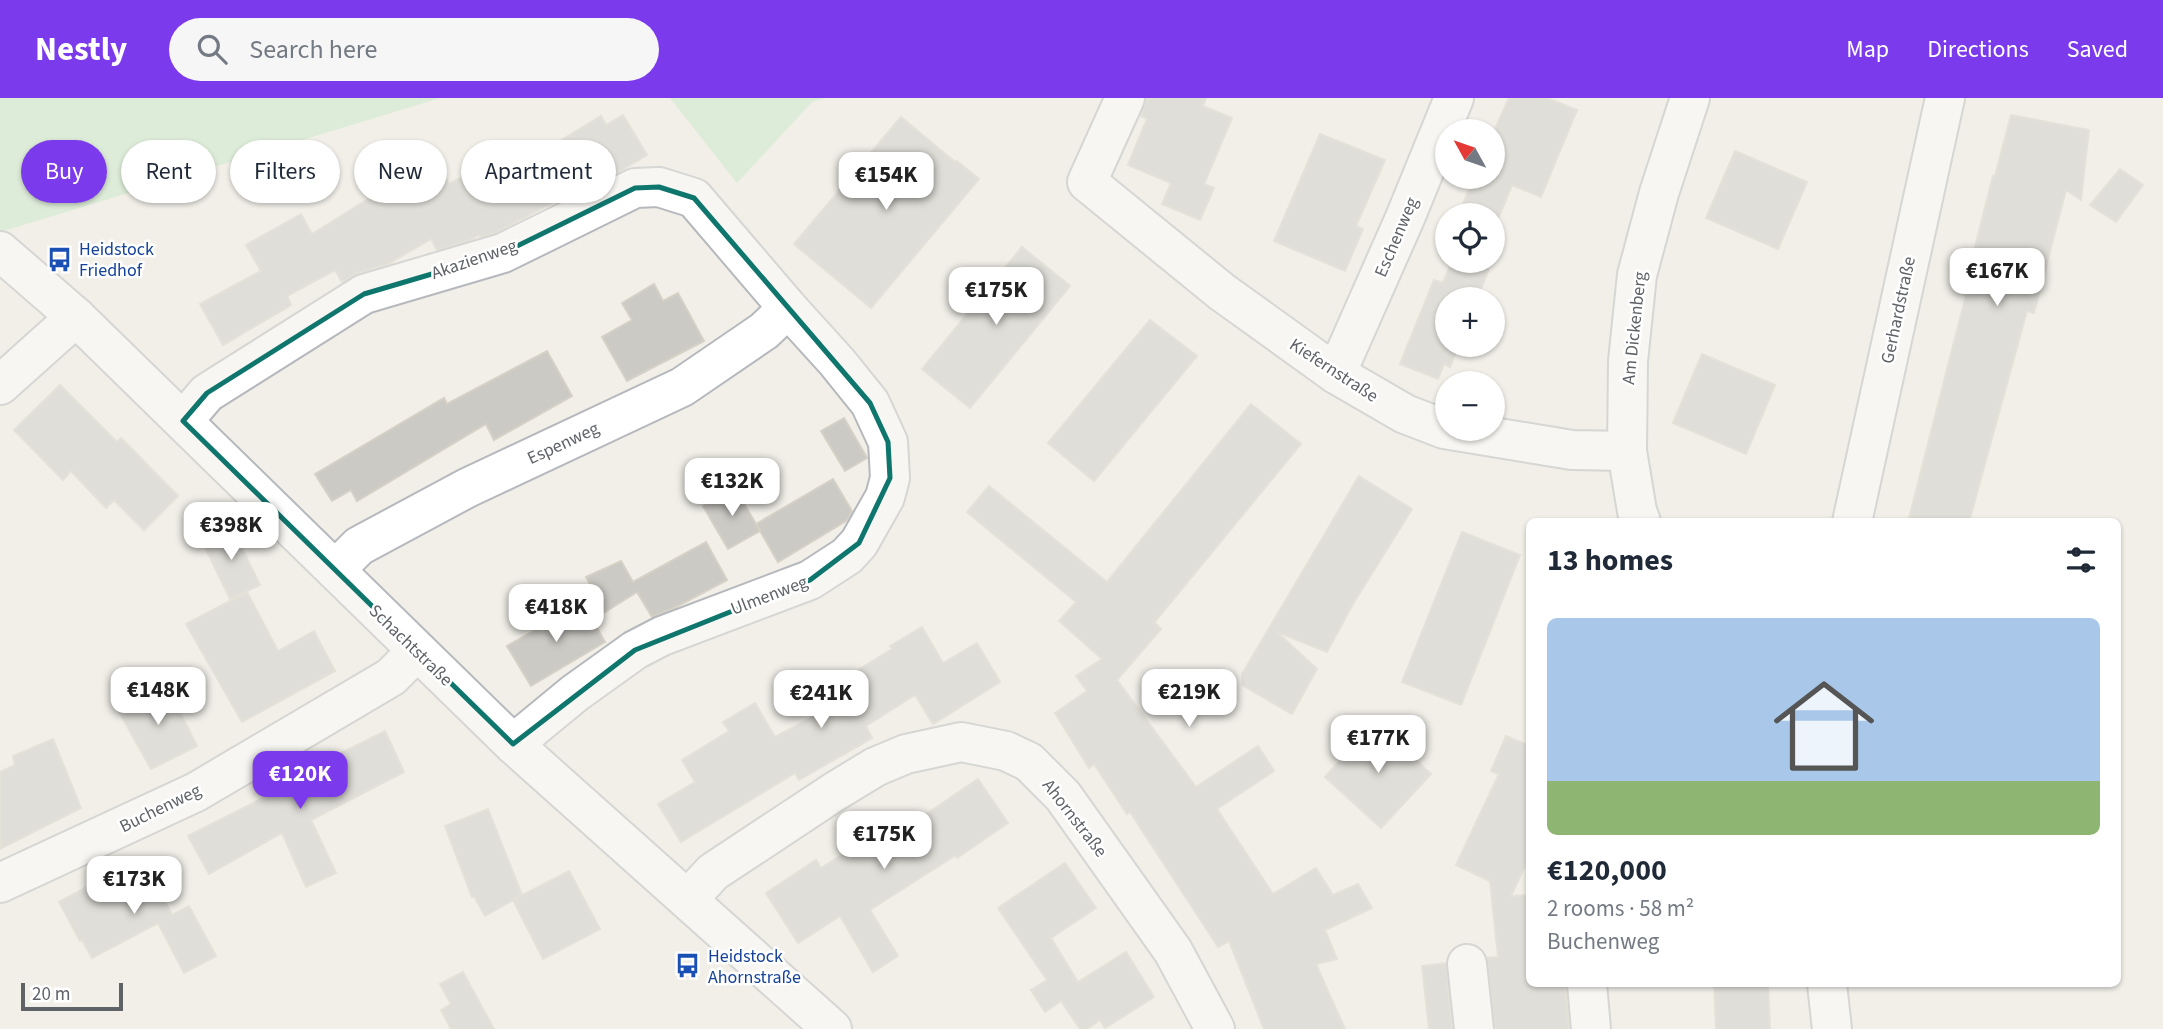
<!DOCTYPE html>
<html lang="en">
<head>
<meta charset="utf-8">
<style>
  :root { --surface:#fff; --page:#f6f6f7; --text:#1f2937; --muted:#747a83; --line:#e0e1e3; --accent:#7c3aed }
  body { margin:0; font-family:"Source Sans 3",sans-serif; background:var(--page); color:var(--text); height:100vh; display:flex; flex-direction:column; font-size:26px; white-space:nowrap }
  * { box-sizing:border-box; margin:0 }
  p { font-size:23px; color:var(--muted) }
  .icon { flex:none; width:38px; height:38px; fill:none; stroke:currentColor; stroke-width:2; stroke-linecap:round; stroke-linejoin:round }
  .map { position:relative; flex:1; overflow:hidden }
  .panel { position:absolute; left:1526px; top:420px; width:595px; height:469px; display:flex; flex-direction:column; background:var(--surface); border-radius:10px; box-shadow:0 2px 5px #0004 }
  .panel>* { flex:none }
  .banner { position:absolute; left:21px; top:42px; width:665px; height:63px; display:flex; gap:14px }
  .needle { width:46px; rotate:310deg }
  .fabs { position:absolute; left:1435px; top:21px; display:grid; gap:14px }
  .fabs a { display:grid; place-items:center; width:70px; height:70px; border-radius:50%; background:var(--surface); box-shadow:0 2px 5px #0004; font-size:35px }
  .scale { position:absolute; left:21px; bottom:18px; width:102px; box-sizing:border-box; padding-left:7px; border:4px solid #5f6368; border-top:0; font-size:19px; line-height:24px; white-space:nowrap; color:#5f6368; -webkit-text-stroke:5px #fff; paint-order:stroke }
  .price { position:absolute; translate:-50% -60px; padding:0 16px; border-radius:14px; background:#fff; color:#222; font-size:23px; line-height:46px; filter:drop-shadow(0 2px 4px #0008) }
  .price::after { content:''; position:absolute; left:50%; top:42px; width:21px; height:16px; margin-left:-10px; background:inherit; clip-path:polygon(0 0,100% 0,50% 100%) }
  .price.on { background:var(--accent); color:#fff }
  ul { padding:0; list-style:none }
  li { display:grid; align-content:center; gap:14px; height:371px; padding:0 21px }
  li+li { border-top:2px solid var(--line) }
  li span { display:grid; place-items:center; height:217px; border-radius:10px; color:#555 }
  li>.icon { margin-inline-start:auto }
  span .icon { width:126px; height:126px; fill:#fffc; stroke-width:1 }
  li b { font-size:30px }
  h2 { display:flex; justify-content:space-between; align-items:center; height:84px; padding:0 21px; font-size:30px }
  .tag { padding:0 24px; border-radius:32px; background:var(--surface); box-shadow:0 2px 5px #0004; font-size:24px; line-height:63px }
  .tag.on { background:var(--accent); color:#fff }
  header { display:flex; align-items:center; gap:42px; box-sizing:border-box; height:98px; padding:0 35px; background:var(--accent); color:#fff }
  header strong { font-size:33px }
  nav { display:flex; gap:38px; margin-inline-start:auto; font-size:24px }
  .search { width:490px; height:63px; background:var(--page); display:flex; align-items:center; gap:18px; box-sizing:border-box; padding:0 24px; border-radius:38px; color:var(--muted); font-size:26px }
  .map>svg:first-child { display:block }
  .green { fill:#c5e8c5 }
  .building { fill:#cccac5; stroke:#d6d1c6; stroke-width:2 }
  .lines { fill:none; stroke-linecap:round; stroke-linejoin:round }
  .minor-casing { stroke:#b5b8bc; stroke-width:42 }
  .tertiary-casing { stroke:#b5b8bc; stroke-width:42 }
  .minor { stroke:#fff; stroke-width:38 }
  .tertiary { stroke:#fff; stroke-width:38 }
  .marked { fill:none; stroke:#0f766e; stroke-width:5; stroke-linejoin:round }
  .labels { text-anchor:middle; stroke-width:5; stroke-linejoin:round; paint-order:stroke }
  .street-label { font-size:18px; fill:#5f6368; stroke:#fff }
  .transit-label { font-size:18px; fill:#164399; stroke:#fff; text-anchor:start }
</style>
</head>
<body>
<header>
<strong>Nestly</strong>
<div class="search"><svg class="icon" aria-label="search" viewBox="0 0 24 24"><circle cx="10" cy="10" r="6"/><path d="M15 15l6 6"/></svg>Search here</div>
<nav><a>Map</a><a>Directions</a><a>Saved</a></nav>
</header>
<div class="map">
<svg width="2163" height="931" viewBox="0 0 2163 931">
  <rect width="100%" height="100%" fill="#f1efe8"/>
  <g class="green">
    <path d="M0 0H440L0 134Z"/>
    <path d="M670 0H825L812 4 737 85Z"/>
  </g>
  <g class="building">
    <path d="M1147 0H1206L1203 8 1232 20 1204 86 1214 90 1200 122 1162 106 1171 85 1128 67 1147 21 1141 18Z"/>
    <path d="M1509 0H1547L1577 12 1541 99 1512 87 1496 126 1493 125V117H1475L1461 111 1474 79H1493V35Z"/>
    <path d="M623 17 647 57 620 73 583 91 582 89 495 135 480 139 479 137 472 141 437 152 431 141 390 165 357 175 342 184 335 172 287 198 291 207 223 247 200 206 261 173 246 147 301 116 312 136 416 71 418 74 436 64 449 86 515 51 522 66 601 18 606 27Z"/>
    <path d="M2011 17 2089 32 2081 102 2066 92 2034 215 2027 213 1969 424H1908L1966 197 1963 196 1993 78H1995Z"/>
    <path d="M901 19 955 64 957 63 979 81 871 210 794 146Z"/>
    <path d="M1320 36 1385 62 1356 128 1363 131 1345 173 1274 143Z"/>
    <path d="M1735 53 1807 84 1778 151 1706 120Z"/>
    <path d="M2120 71 2143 87 2116 124 2090 107Z"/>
    <path d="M1022 149 1070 188 970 310 922 271Z"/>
    <path d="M1452 163H1492L1477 201H1447V247H1459L1450 269 1444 266 1438 281 1400 266 1434 182 1443 185Z"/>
    <path d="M654 186 663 203 678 195 704 243 627 283 602 239 632 222 622 205Z"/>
    <path d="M1150 222 1197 258 1094 383 1048 345Z"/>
    <path d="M547 253 572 298 494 342 486 326 357 403 351 392 332 403 315 376 444 300 447 306Z"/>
    <path d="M1702 256 1775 287 1746 356 1673 325Z"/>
    <path d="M60 287 117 344 121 340 178 398 144 432 114 402 106 410 71 373 63 382 14 332Z"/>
    <path d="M1251 306 1301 346 1153 526 1155 525 1161 531 1117 582 1196 689 1258 648 1274 673 1217 711 1273 796 1316 770 1333 797 1358 786 1372 810 1325 832 1337 861 1316 866 1345 931H1264L1229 843 1218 849 1130 714 1127 716 1094 666 1089 670 1055 615 1087 593 1076 578 1102 561 1059 523 1076 504 967 414 989 388 1107 484Z"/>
    <path d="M844 320 867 360 845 373 821 333Z"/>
    <path d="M1359 378 1412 411 1353 506 1327 554 1277 534 1317 571 1292 616 1242 587V576Z"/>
    <path d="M833 381 852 413 846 423 778 464 756 426Z"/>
    <path d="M735 390 760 433 728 451 703 408Z"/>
    <path d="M231 427 260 487 230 501 201 441Z"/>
    <path d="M1462 434 1520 457 1461 607 1402 584Z"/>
    <path d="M706 444 727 482 676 509 652 519 637 494 605 514 586 479 621 463 633 484Z"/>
    <path d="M247 494 278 553 314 533 335 573 242 624 186 526Z"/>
    <path d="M583 505 605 544 531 588 507 548Z"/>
    <path d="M922 529 943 565 977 545 1000 584 933 626 915 597 866 628 872 640 799 682 795 675 681 744 658 706 695 684 682 662 729 633 723 624 755 605 775 639 864 592 853 575 892 551 890 548Z"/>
    <path d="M167 588 197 648 151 671 118 612Z"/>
    <path d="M1375 624 1431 676 1381 730 1325 679Z"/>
    <path d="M385 633 404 674 311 722 336 775 306 789 282 735 209 776 188 738 311 676 309 671Z"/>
    <path d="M1506 638 1530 648V758L1511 798 1530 797V886H1565L1569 931H1495L1487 860 1498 859 1490 783 1456 767 1499 676 1491 673Z"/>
    <path d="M53 641 81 710 0 751V674L15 667 13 658Z"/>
    <path d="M978 681 1008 725 957 760 956 757 870 812 898 858 873 874 840 818 798 845 766 795 816 762 821 770 895 723 901 733Z"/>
    <path d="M488 711 522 797 485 818 474 798 472 799 445 728Z"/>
    <path d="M142 759 172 817 189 808 216 858 184 875 158 825 92 860 82 842 80 843 59 804Z"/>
    <path d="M1065 765 1096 810 1051 840 1078 884 1126 854 1154 899 1105 930 1100 922 1087 931H1080L1061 903 1045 914 1031 892 1047 882 998 810Z"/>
    <path d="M569 773 600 831 543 861 513 802Z"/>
    <path d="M1446 865 1452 931H1429L1422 868Z"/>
    <path d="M463 874 494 931H451L441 912 451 906 440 886Z"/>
    <path d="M1714 886H1768L1770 931H1716Z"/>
  </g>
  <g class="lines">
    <defs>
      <g id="minor">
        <path d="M1125 0 1087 84 1222 194 1336 276 1405 316 1444 331 1572 352 1627 353"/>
        <path d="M0 153 76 219 513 646 832 931"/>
        <path d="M1336 276 1405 120 1454 0"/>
        <path d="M0 287 76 219"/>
        <path d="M183 323 207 295 364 196 503 155 635 90 659 89 694 100 788 210 837 264 870 305 888 344 890 380 885 399 859 445 847 458 810 482 662 538 635 552 575 595 513 646"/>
        <path d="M1641 424 1637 413 1627 353 1628 263 1637 177 1659 95 1690 0"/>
        <path d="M335 472 359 448 467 390 682 289 764 233 788 210"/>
        <path d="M0 785 196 694 391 579 417 553"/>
        <path d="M688 801 713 774 834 694 875 669 906 656 961 644 1006 653 1029 664 1063 698 1173 853 1215 931"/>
        <path d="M1467 866 1474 931"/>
        <path d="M1587 886 1591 931"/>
      </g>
      <g id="tertiary">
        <path d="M1852 424 1945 0"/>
        <path d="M1827 886 1832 931"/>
      </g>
    </defs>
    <use href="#minor" class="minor-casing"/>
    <use href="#tertiary" class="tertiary-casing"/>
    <use href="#minor" class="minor"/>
    <use href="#tertiary" class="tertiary"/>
  </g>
  <path d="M0 0H2163V931H0ZM659 89 694 100 870 305 888 344 890 380 859 445 810 482 635 552 513 646 183 323 207 295 364 196 503 155 635 90Z" fill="#f1efe8" fill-opacity=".55" fill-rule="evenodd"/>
  <path class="marked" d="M659 89 694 100 870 305 888 344 890 380 859 445 810 482 635 552 513 646 183 323 207 295 364 196 503 155 635 90Z"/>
  <defs>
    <symbol id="bus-bare" viewBox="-9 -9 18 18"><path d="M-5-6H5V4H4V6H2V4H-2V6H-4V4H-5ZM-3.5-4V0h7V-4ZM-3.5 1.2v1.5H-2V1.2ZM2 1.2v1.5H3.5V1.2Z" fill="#1a4fb4" stroke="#fff" stroke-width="2.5" paint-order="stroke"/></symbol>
  </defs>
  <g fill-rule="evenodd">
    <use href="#bus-bare" x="42" y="144" width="35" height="35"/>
    <use href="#bus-bare" x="670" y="850" width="35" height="35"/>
  </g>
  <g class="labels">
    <g class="street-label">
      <text transform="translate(1396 139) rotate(-67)" y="6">Eschenweg</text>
      <text transform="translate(474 161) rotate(-19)" y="6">Akazienweg</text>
      <text transform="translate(1898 212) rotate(-78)" y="6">Gerhardstraße</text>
      <text transform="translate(1634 230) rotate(-84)" y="6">Am Dickenberg</text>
      <text transform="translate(1334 272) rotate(33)" y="6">Kiefernstraße</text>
      <text transform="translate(563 345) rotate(-25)" y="6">Espenweg</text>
      <text transform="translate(769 497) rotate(-21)" y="6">Ulmenweg</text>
      <text transform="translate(411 547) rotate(44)" y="6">Schachtstraße</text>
      <text transform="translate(160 710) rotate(-26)" y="6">Buchenweg</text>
      <text transform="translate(1075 720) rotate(52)" y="6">Ahornstraße</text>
    </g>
    <g class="transit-label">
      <text x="79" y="157">Heidstock<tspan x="79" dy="21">Friedhof</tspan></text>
      <text x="708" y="864">Heidstock<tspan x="708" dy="21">Ahornstraße</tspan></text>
    </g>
  </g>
</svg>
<div class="fabs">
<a><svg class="needle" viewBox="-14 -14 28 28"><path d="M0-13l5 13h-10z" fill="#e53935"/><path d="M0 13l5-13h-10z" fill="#747a83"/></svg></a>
<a><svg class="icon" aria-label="locate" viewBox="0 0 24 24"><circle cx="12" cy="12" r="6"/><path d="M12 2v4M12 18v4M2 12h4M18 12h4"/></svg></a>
<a>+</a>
<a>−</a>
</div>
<div class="scale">20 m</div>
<b class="price" style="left:886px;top:114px">€154K</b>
<b class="price" style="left:1997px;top:210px">€167K</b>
<b class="price" style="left:996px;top:229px">€175K</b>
<b class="price" style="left:732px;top:420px">€132K</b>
<b class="price" style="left:231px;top:464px">€398K</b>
<b class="price" style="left:556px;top:546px">€418K</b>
<b class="price" style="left:158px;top:629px">€148K</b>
<b class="price" style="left:1189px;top:631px">€219K</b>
<b class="price" style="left:821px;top:632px">€241K</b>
<b class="price" style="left:1378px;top:677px">€177K</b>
<b class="price on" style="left:300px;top:713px">€120K</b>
<b class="price" style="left:884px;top:773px">€175K</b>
<b class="price" style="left:134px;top:818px">€173K</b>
<div class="banner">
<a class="tag on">Buy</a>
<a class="tag">Rent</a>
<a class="tag">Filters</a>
<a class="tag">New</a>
<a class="tag">Apartment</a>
</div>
<section class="panel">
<h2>13 homes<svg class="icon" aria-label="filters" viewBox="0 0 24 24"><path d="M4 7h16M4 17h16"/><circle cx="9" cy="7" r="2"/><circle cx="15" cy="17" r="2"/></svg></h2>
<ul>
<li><span style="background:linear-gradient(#a9c7e8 75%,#8fb573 0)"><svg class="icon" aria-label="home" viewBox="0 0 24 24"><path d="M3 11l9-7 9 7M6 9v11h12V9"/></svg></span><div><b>€120,000</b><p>2 rooms · 58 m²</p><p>Buchenweg</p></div></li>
</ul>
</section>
</div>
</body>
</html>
